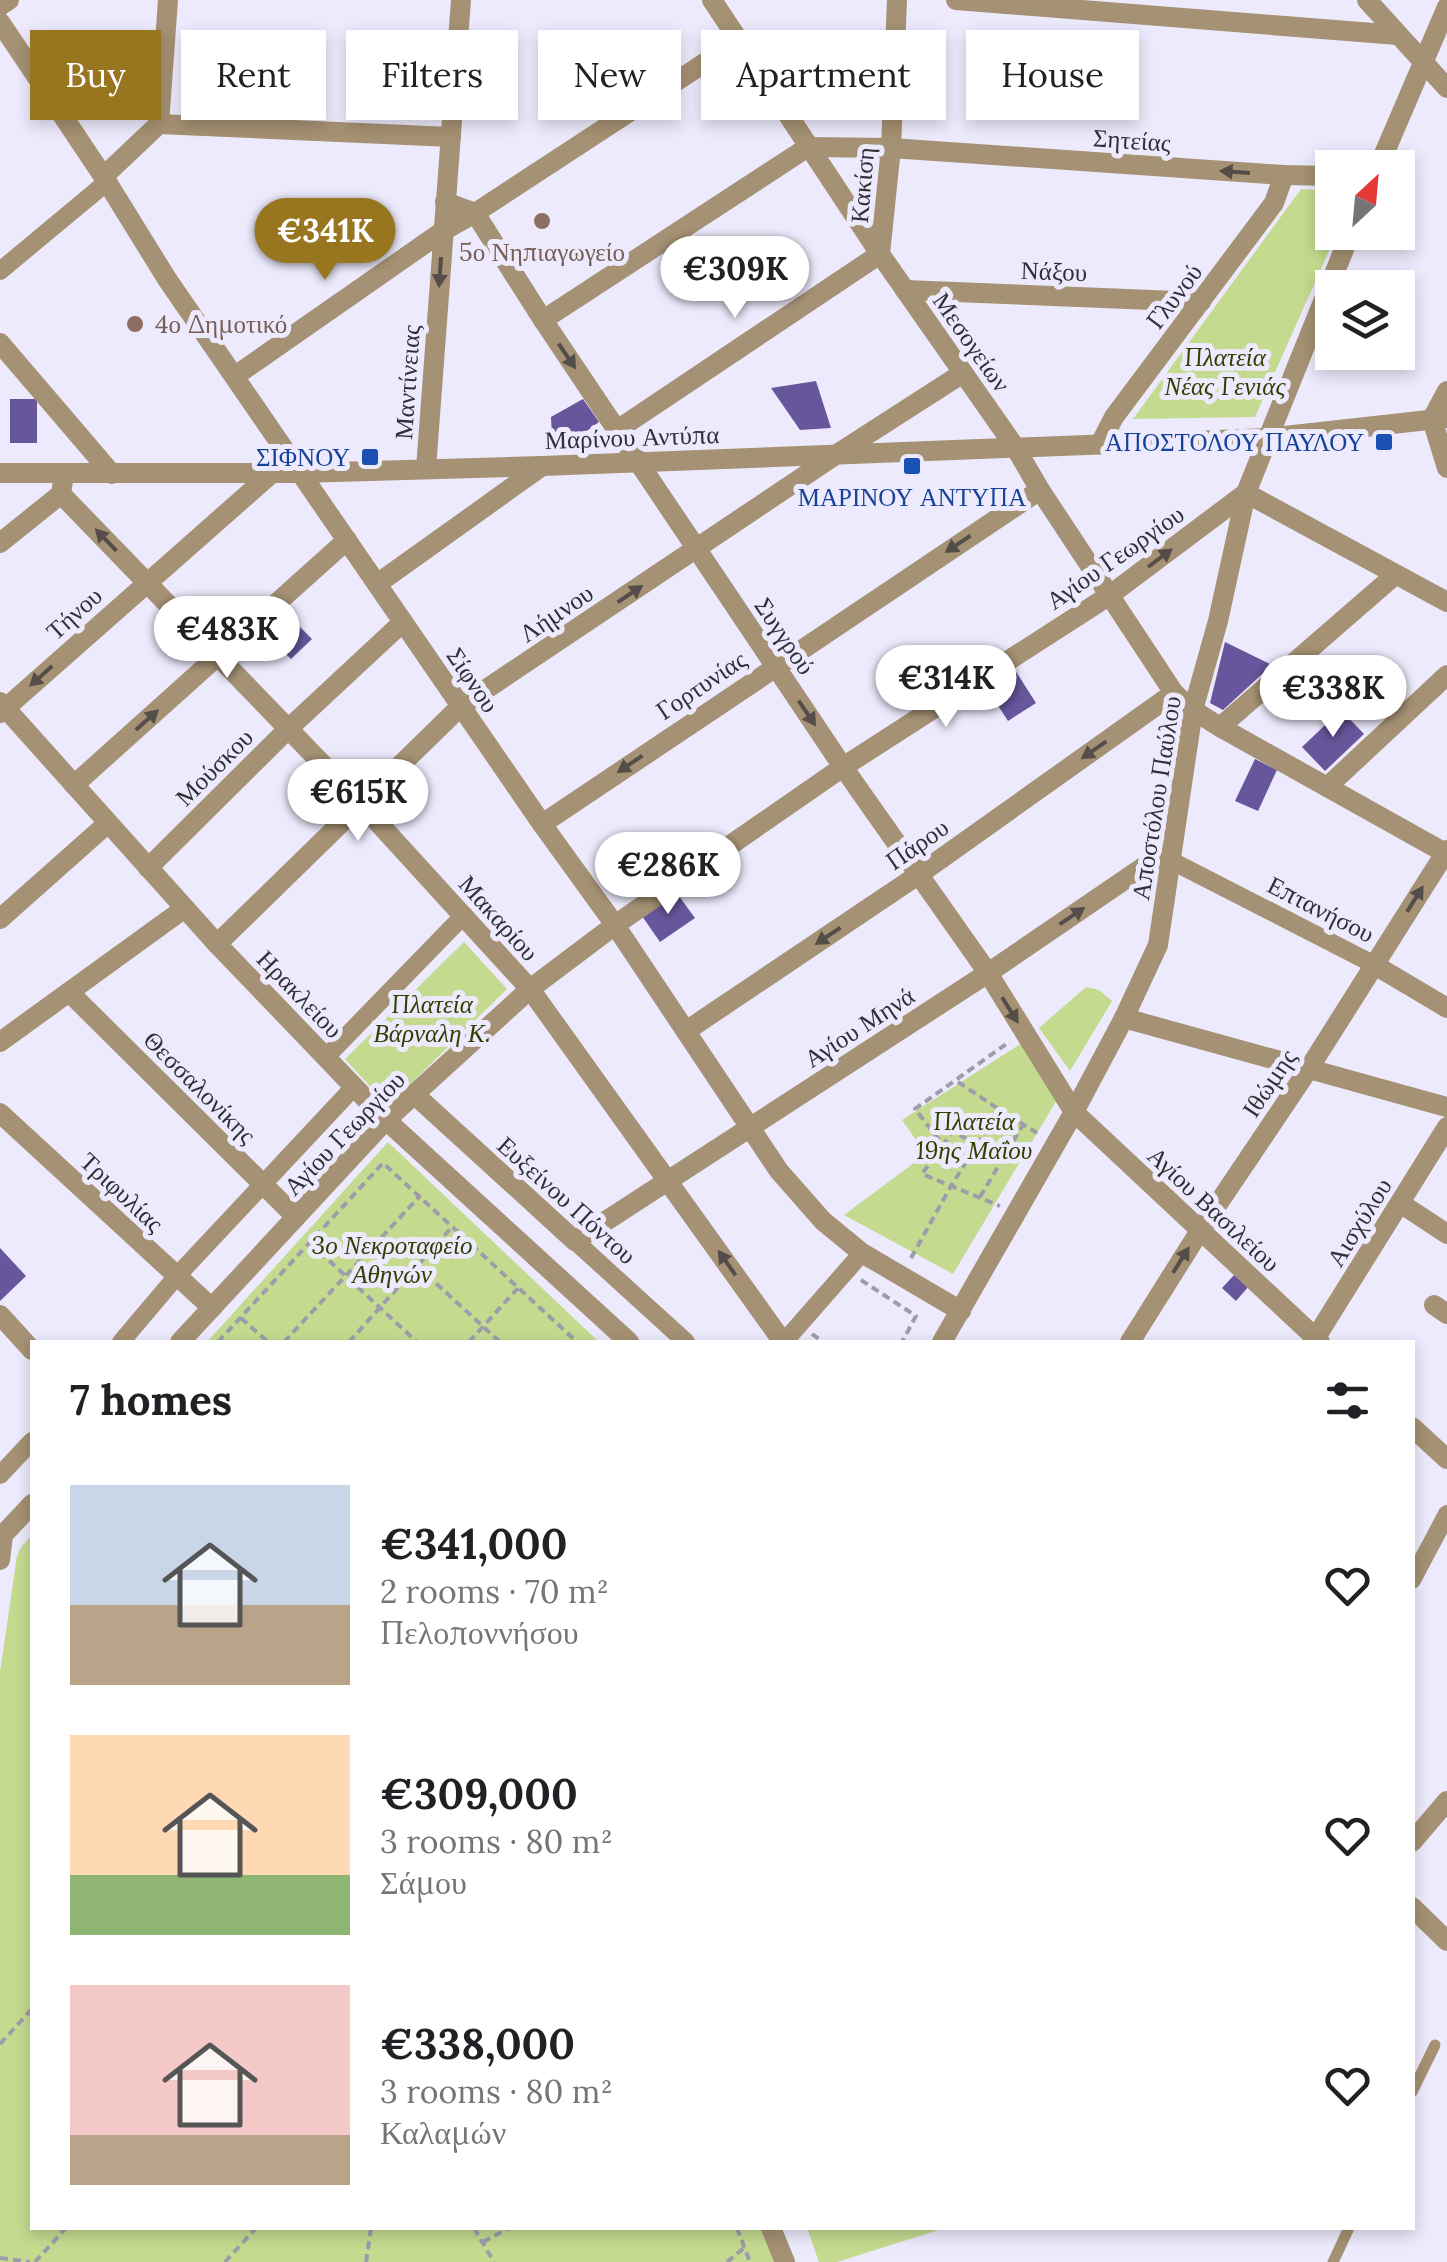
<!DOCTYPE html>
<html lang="en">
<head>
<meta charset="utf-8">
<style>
  :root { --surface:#fff; --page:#f6f6f6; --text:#202124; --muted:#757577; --accent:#98751f }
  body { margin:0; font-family:Lora,serif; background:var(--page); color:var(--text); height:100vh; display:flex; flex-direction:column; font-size:38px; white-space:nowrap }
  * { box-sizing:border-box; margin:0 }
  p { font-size:32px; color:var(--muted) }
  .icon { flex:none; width:55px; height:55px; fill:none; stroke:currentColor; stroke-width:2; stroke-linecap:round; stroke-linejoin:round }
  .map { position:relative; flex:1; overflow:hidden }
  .sheet { position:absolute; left:30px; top:1340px; width:1385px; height:890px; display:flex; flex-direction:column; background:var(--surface); border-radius:0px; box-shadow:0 5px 15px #0003 }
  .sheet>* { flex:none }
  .top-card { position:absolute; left:30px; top:30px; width:1388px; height:90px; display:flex; gap:20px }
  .needle { width:65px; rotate:26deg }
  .tools { position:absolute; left:1315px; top:150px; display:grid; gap:20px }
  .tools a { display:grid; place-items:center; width:100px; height:100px; border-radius:0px; background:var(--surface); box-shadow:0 5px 15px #0003; font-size:50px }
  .price { position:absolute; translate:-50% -85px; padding:0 22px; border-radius:35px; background:#fff; color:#222; font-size:32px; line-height:65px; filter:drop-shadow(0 2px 5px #0008) }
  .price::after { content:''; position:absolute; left:50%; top:60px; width:30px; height:22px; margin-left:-15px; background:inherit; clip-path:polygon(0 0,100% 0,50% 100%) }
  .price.on { background:var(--accent); color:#fff }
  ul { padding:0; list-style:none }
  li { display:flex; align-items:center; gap:30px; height:250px; padding:0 40px }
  li span { display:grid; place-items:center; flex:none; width:280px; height:200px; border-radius:0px; color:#555 }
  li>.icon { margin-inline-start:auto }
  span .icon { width:120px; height:120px; fill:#fffc; stroke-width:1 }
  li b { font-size:42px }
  h2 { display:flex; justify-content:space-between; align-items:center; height:120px; padding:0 40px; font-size:42px }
  .tag { padding:0 35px; border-radius:0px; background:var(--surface); box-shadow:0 5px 15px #0003; font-size:35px; line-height:90px }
  .tag.on { background:var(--accent); color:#fff }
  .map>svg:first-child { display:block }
  .green { fill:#c4db8f }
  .building { fill:#67569b }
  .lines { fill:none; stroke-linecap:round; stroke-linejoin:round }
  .path { stroke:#9e9caa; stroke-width:4; stroke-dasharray:8 5; stroke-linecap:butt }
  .service { stroke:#a59173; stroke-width:11 }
  .pedestrian { stroke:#a59173; stroke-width:18 }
  .minor { stroke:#a59173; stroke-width:20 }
  .tertiary { stroke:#a59173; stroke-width:20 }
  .oneway { fill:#544d49 }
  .education-dot { fill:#8d6e63; stroke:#eceafc; stroke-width:4 }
  .transit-dot { fill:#1a4fb4; stroke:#eceafc; stroke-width:4 }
  .labels { text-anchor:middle; stroke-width:10; stroke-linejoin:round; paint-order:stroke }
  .street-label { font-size:25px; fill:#313037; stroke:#eceafc }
  .education-label { font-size:25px; fill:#785e54; stroke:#eceafc }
  .park-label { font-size:25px; font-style:italic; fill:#323f00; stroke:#eceafc }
  .transit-label { font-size:25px; fill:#164399; stroke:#eceafc; text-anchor:end }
</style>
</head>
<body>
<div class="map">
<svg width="1447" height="2262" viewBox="0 0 1447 2262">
  <rect width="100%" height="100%" fill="#eceafc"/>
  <g class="green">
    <path d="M1301 189 1332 191V232L1337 233 1255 417 1133 419Z"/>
    <path d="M464 942 507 989 388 1106 345 1059Z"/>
    <path d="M1086 987 1099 990 1112 1001 1070 1071 1039 1028Z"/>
    <path d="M1022 1043 1058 1098 953 1274 844 1215 926 1154 902 1120Z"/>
    <path d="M388 1142 599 1342H207Z"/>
    <path d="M32 1535V2228H763L777 2262H0V1672L17 1556 21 1547Z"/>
    <path d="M807 2228H945L837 2262H819Z"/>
  </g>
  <g class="building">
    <path d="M816 381 831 428 800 430 771 388Z"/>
    <rect x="10" y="399" width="27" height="44"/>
    <path d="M583 399 599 422 580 436 552 437 551 417Z"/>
    <path d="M283 610 312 639 291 659 262 630Z"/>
    <path d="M1225 642 1272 665 1223 710 1210 703Z"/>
    <path d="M1011 664 1036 703 1008 721 983 682Z"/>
    <path d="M1341 710 1364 734 1325 771 1302 747Z"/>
    <path d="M1255 759 1277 770 1258 811 1235 801Z"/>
    <path d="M676 892 695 918 660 942 642 916Z"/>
    <path d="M0 1248 26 1276 0 1301Z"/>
    <path d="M1236 1273 1249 1286 1236 1301 1222 1288Z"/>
  </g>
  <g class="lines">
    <g class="path">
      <path d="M958 1082 1000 1110"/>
      <path d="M943 1145 922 1174 1000 1206"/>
      <path d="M977 1145 1000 1110 1037 1133"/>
      <path d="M980 1197 1023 1125"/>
      <path d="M310 1243 417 1342"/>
      <path d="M911 1258 951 1186 977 1145 953 1131 943 1145 915 1109 1009 1042"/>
      <path d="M417 1266 500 1342"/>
      <path d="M861 1280 916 1316 902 1342"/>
      <path d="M241 1318 268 1342"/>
      <path d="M812 1334 823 1342"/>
      <path d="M218 1342 383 1163 577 1342"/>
      <path d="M284 1342 420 1196"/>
      <path d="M349 1342 452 1227"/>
      <path d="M469 1342 518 1288"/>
      <path d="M0 2044 32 2009"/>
      <path d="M474 2228 494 2262"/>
      <path d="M737 2228 750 2262"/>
      <path d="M483 2242 509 2228"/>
      <path d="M0 2258 30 2262"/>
      <path d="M35 2262 66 2228"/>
      <path d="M225 2262 256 2228"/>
      <path d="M366 2262 371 2228"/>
      <path d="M727 2262 744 2248"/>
    </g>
    <g class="service">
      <path d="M1412 2092 1435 2045"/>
      <path d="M1333 2262 1349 2228"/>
    </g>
    <g class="pedestrian">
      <path d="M0 271 107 182"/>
      <path d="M1170 860 1373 964"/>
      <path d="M326 1057 464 915"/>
      <path d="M575 1241 686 1342"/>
      <path d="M121 1342 176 1277 354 1087"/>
      <path d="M784 1342 862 1253"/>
      <path d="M0 1475 32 1441"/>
      <path d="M1412 1580 1447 1514"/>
    </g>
    <g class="minor">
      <path d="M712 0 880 254 1015 447 1040 490 1174 693 1193 710 1220 727 1447 854"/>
      <path d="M956 0 1398 35"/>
      <path d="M1367 0 1447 88"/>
      <path d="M0 6 9 0"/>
      <path d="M0 22 107 182 167 279 542 824 615 925 779 1171 823 1221 862 1253 961 1311"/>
      <path d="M159 124 451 137"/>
      <path d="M159 124 168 0"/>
      <path d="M1378 168 1447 7"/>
      <path d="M104 176 159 124"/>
      <path d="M445 202 475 213 543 320 843 767 988 973 1074 1112 1320 1342"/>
      <path d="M905 290 1201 302"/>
      <path d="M543 320 808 147 891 148 1284 175 1332 176"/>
      <path d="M0 343 112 474"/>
      <path d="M235 376 443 231 475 213 738 41"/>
      <path d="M1447 391 1432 419 1447 468"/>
      <path d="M617 430 880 254 891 148 897 0"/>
      <path d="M1100 444 1114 417 1274 203 1284 175"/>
      <path d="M426 469 461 0"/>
      <path d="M64 474 61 494 362 805 530 989 783 1342"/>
      <path d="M0 543 61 494"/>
      <path d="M377 584 542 466"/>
      <path d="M0 702 217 944 386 1120 629 1342"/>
      <path d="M0 713 272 473"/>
      <path d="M1220 727 1395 575"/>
      <path d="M74 785 347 540"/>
      <path d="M1327 787 1447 675"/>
      <path d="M542 824 1040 490"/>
      <path d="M148 868 287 730 403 622"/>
      <path d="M0 919 108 823"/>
      <path d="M217 944 461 706 837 454 963 373"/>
      <path d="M1373 964 1447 1008"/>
      <path d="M69 992 296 1217"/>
      <path d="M1124 1018 1447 1107"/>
      <path d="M686 1031 918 875 1174 693"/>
      <path d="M0 1042 185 908"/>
      <path d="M414 1094 575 1241 988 973 1158 857 1170 860"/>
      <path d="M0 1113 212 1308"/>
      <path d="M1400 1203 1447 1234"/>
      <path d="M1434 1305 1447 1314"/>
      <path d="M0 1315 32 1350"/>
      <path d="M180 1342 386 1120 530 989 615 925 843 767 1110 595 1246 493 1447 602"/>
      <path d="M942 1342 1074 1112 1124 1018 1158 945 1193 710 1218 621 1246 493 1351 232"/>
      <path d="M1130 1342 1201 1229 1308 1070 1447 850"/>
      <path d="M1313 1342 1447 1127"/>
      <path d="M1412 1427 1447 1459"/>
      <path d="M3 1535 32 1504"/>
      <path d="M0 1560 3 1535"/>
      <path d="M1412 1842 1447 1801"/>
      <path d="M1412 1907 1447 1941"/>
      <path d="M771 2228 785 2262"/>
    </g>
    <path class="tertiary" d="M0 473H301L542 466 1267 438 1447 418"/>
  </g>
  <defs><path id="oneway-solid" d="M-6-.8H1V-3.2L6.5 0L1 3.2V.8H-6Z" transform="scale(2.5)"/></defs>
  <g class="oneway">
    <use href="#oneway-solid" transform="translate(1235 172) rotate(-176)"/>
    <use href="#oneway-solid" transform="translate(440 272) rotate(94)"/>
    <use href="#oneway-solid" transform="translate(567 356) rotate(56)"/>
    <use href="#oneway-solid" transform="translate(106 540) rotate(-134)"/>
    <use href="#oneway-solid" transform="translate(958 544) rotate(146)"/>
    <use href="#oneway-solid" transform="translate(1160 558) rotate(-37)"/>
    <use href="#oneway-solid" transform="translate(630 594) rotate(-34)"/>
    <use href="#oneway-solid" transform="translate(41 676) rotate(138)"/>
    <use href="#oneway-solid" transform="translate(807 713) rotate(56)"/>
    <use href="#oneway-solid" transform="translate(147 720) rotate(-42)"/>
    <use href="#oneway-solid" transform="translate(1094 750) rotate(145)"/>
    <use href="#oneway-solid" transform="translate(630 764) rotate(146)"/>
    <use href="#oneway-solid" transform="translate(1415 899) rotate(-58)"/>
    <use href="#oneway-solid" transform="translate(1072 916) rotate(-34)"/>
    <use href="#oneway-solid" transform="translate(828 936) rotate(146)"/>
    <use href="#oneway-solid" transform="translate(1010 1010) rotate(58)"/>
    <use href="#oneway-solid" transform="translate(1181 1260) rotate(-58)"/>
    <use href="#oneway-solid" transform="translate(727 1263) rotate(-125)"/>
  </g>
  <g class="education-dot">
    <circle cx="542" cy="221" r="10"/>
    <circle cx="135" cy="324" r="10"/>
  </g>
  <g class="transit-dot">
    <rect x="1374" y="432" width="20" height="20" rx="5"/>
    <rect x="360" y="447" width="20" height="20" rx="5"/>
    <rect x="902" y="456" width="20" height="20" rx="5"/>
  </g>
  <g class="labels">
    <g class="street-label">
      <text transform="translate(1132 140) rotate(4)" y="9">Σητείας</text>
      <text transform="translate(862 185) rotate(-85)" y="9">Κακίση</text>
      <text transform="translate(1054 271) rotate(2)" y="9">Νάξου</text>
      <text transform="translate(1174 296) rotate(-53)" y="9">Γλυνού</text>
      <text transform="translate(972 342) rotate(55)" y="9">Μεσογείων</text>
      <text transform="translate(407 382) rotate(-86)" y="9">Μαντίνειας</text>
      <text transform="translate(632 437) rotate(-2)" y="9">Μαρίνου Αντύπα</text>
      <text transform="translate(1115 557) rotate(-35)" y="9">Αγίου Γεωργίου</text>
      <text transform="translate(74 613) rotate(-42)" y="9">Τήνου</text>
      <text transform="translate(556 613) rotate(-34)" y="9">Λήμνου</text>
      <text transform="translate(785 636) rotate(56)" y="9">Συγγρού</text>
      <text transform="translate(473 680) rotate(56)" y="9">Σίφνου</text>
      <text transform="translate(701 685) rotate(-34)" y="9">Γορτυνίας</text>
      <text transform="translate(214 767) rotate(-45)" y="9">Μούσκου</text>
      <text transform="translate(1156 798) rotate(-81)" y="9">Αποστόλου Παύλου</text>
      <text transform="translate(917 844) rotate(-35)" y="9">Πάρου</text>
      <text transform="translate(1321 909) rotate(27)" y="9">Επτανήσου</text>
      <text transform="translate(499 918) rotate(48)" y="9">Μακαρίου</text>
      <text transform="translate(300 994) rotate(46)" y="9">Ηρακλείου</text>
      <text transform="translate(859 1027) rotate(-33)" y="9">Αγίου Μηνά</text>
      <text transform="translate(1269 1083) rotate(-56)" y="9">Ιθώμης</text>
      <text transform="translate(200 1087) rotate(45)" y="9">Θεσσαλονίκης</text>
      <text transform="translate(344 1133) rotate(-46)" y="9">Αγίου Γεωργίου</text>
      <text transform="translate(122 1192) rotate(43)" y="9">Τριφυλίας</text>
      <text transform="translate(567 1200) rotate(42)" y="9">Ευξείνου Πόντου</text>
      <text transform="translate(1214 1209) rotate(43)" y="9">Αγίου Βασιλείου</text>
      <text transform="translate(1359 1222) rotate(-58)" y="9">Αισχύλου</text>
    </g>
    <g class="education-label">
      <text x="542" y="261">5ο Νηπιαγωγείο</text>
      <text x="155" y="333" text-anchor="start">4ο Δημοτικό</text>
    </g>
    <g class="park-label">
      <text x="1225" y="366">Πλατεία<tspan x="1225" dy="29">Νέας Γενιάς</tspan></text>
      <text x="432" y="1013">Πλατεία<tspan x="432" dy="29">Βάρναλη Κ.</tspan></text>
      <text x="974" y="1130">Πλατεία<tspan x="974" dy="29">19ης Μαΐου</tspan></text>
      <text x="392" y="1254">3ο Νεκροταφείο<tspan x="392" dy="29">Αθηνών</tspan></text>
    </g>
    <g class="transit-label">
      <text x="1364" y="451">ΑΠΟΣΤΟΛΟΥ ΠΑΥΛΟΥ</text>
      <text x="350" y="466">ΣΙΦΝΟΥ</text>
      <text x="912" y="506" text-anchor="middle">ΜΑΡΙΝΟΥ ΑΝΤΥΠΑ</text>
    </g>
  </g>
</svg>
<div class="tools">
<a><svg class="needle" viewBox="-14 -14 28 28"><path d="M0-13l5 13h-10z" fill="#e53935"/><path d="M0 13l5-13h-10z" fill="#757577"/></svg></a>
<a><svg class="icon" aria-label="layers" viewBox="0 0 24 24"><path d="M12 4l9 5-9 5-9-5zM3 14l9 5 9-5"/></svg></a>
</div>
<b class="price on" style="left:325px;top:283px">€341K</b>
<b class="price" style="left:735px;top:321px">€309K</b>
<b class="price" style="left:227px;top:681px">€483K</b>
<b class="price" style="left:946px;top:730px">€314K</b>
<b class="price" style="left:1333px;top:740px">€338K</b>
<b class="price" style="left:358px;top:844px">€615K</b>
<b class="price" style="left:668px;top:917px">€286K</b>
<div class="top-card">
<a class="tag on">Buy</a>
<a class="tag">Rent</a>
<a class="tag">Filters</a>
<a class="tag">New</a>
<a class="tag">Apartment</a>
<a class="tag">House</a>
</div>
<section class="sheet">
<h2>7 homes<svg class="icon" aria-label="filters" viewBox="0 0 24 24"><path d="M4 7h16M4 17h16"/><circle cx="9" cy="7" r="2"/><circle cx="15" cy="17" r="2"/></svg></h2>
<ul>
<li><span style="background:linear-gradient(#c9d6e8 60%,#b9a48a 0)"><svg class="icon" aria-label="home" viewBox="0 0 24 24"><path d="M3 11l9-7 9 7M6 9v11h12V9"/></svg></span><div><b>€341,000</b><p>2 rooms · 70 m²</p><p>Πελοποννήσου</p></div><svg class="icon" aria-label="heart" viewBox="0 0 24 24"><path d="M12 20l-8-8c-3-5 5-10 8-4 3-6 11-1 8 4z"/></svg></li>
<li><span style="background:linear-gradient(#ffd9b3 70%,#8fb573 0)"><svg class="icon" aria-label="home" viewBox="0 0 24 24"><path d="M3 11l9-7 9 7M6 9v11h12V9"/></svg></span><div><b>€309,000</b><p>3 rooms · 80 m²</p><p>Σάμου</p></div><svg class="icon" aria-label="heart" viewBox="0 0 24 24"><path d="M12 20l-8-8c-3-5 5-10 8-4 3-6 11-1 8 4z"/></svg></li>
<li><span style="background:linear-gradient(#f6c9c9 75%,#b9a48a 0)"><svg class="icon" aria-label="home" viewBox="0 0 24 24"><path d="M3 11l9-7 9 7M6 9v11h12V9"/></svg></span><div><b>€338,000</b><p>3 rooms · 80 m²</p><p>Καλαμών</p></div><svg class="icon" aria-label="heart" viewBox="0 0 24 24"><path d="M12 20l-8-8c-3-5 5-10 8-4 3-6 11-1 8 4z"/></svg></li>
</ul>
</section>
</div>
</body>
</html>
